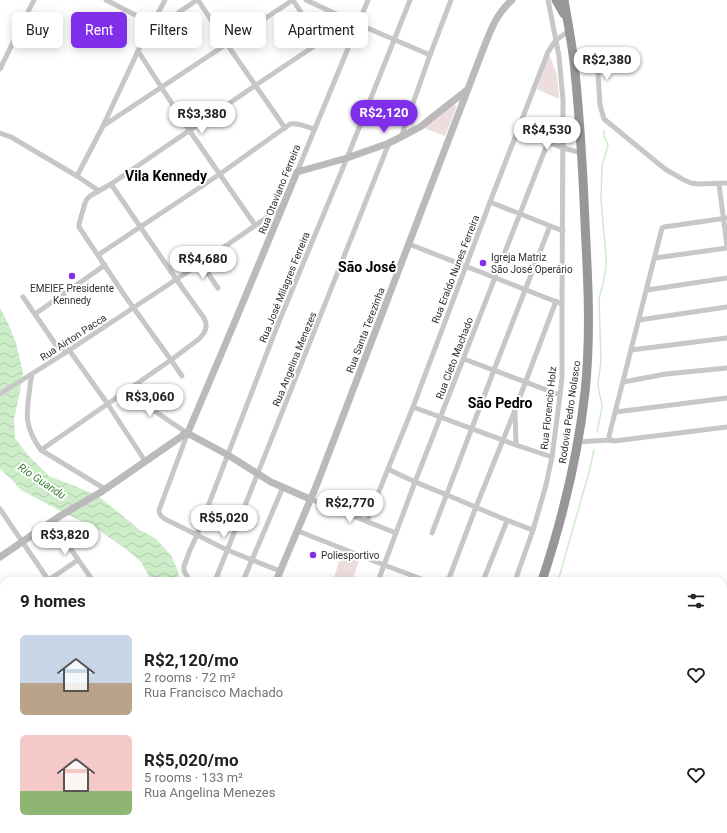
<!DOCTYPE html>
<html lang="en">
<head>
<meta charset="utf-8">
<style>
  :root { --surface:#fff; --page:#f6f6f6; --text:#202124; --muted:#757577; --accent:#7f2eea }
  body { margin:0; font-family:Roboto,sans-serif; background:var(--page); color:var(--text); height:100vh; display:flex; flex-direction:column; font-size:15px; white-space:nowrap }
  * { box-sizing:border-box; margin:0 }
  p { font-size:13px; color:var(--muted) }
  .icon { flex:none; width:22px; height:22px; fill:none; stroke:currentColor; stroke-width:2; stroke-linecap:round; stroke-linejoin:round }
  .map { position:relative; flex:1; overflow:hidden }
  .drawer { position:absolute; left:0px; top:577px; width:727px; height:256px; display:flex; flex-direction:column; background:var(--surface); border-radius:12px 12px 0 0; box-shadow:0 2px 10px #0003 }
  .drawer>* { flex:none }
  .top-card { position:absolute; left:12px; top:12px; width:400px; height:36px; display:flex; gap:8px }
  .price { position:absolute; translate:-50% -34px; padding:0 9px; border-radius:14px; background:#fff; color:#222; font-size:13px; line-height:26px; filter:drop-shadow(0 1px 2px #0008) }
  .price::after { content:''; position:absolute; left:50%; top:24px; width:12px; height:9px; margin-left:-6px; background:inherit; clip-path:polygon(0 0,100% 0,50% 100%) }
  .price.active { background:var(--accent); color:#fff }
  ul { padding:0; list-style:none }
  li { display:flex; align-items:center; gap:12px; height:100px; padding:0 20px }
  li span { display:grid; place-items:center; flex:none; width:112px; height:80px; border-radius:6px; color:#555 }
  li>.icon { margin-inline-start:auto }
  span .icon { width:48px; height:48px; fill:#fffc; stroke-width:1 }
  li b { font-size:17px }
  h2 { display:flex; justify-content:space-between; align-items:center; height:48px; padding:0 20px; font-size:17px }
  .chip { padding:0 14px; border-radius:6px; background:var(--surface); box-shadow:0 2px 10px #0003; font-size:14px; line-height:36px }
  .chip.active { background:var(--accent); color:#fff }
  .map>svg:first-child { display:block }
  .park { fill:#edddde }
  .water { fill:url(#water-waves) }
  .lines { fill:none; stroke-linecap:round; stroke-linejoin:round }
  .stream { stroke:#cdedc9; stroke-width:1.5 }
  .street { stroke:#c7c7c7; stroke-width:5 }
  .secondary { stroke:#bababa; stroke-width:7 }
  .highway { stroke:#979797; stroke-width:9 }
  .poi-dot { fill:#7f2eea; stroke:#fff; stroke-width:1.5 }
  .labels { text-anchor:middle; stroke-width:4; stroke-linejoin:round; paint-order:stroke }
  .street-label { font-size:10px; fill:#303030; stroke:#fff }
  .poi-label { font-size:10px; fill:#303030; stroke:#fff; text-anchor:start }
  .water-label { font-size:11px; font-style:italic; fill:#3c8135; stroke:#fff }
  .district-label { font-size:14px; font-weight:bold; fill:#000; stroke:#fff }
</style>
</head>
<body>
<div class="map">
<svg width="727" height="833" viewBox="0 0 727 833">
  <defs>
    <pattern id="water-waves" width="16" height="10" patternUnits="userSpaceOnUse"><rect width="16" height="10" fill="#cdedc9"/><path d="M0 5q4-4 8 0t8 0" fill="none" stroke="#b0ccad"/></pattern>
  </defs>
  <rect width="100%" height="100%" fill="#fff"/>
  <g class="park">
    <path d="M549 54 557 75 559 99 537 89Z"/>
    <path d="M454 102 456 108 445 136 424 128Z"/>
    <path d="M341 555 359 561 352 581H333Z"/>
    <path d="M141 829H176L170 833H144Z"/>
  </g>
  <g class="water">
    <path d="M0 308 7 321 16 343 23 373 20 392 14 419 15 438 28 455 49 476 97 495 140 530 155 538 171 555 177 569 180 581H154L149 576 141 562 126 549 94 527 68 515 21 490 11 479 0 469Z"/>
    <path d="M723 710 727 711V740L723 739Z"/>
  </g>
  <g class="lines">
    <g class="stream">
      <path d="M597 432 602 407V404L599 392 598 383 601 361 599 299 604 279 606 267V256L601 200 602 165 608 146C607 139 602 138 604 130"/>
      <path d="M558 581 589 472 594 450"/>
      <path d="M514 833 515 829"/>
      <path d="M675 833 676 829"/>
    </g>
    <g class="street">
      <path d="M106 0 153 24"/>
      <path d="M198 0 226 43 285 128"/>
      <path d="M306 0 358 24 430 55"/>
      <path d="M150 32 197 0"/>
      <path d="M138 51 189 130 255 225"/>
      <path d="M601 57 598 73 600 105 604 119 665 169 684 180 691 183 699 184 727 183"/>
      <path d="M0 69 34 0"/>
      <path d="M103 126 293 0"/>
      <path d="M518 130 563 148 582 153"/>
      <path d="M0 133 11 137 77 176 99 191"/>
      <path d="M401 137 430 55 451 0"/>
      <path d="M297 172 368 0"/>
      <path d="M77 176 103 126 138 51 165 0"/>
      <path d="M719 184 727 246"/>
      <path d="M490 202 563 231"/>
      <path d="M409 244 562 304"/>
      <path d="M98 255 220 174 290 124C298 122 306 127 314 129"/>
      <path d="M655 258 727 248"/>
      <path d="M201 263 218 288"/>
      <path d="M647 290 727 278"/>
      <path d="M23 297 56 345 63 349 69 350 72 354 107 403 145 461"/>
      <path d="M35 314 105 265"/>
      <path d="M639 320 727 307"/>
      <path d="M631 350 727 338"/>
      <path d="M464 359 560 395"/>
      <path d="M32 374C31 379 30 383 30 387 26 414 24 427 41 450L105 489"/>
      <path d="M182 376 171 360 125 296 79 227V224L85 203 87 199 90 196 111 184 256 85 313 47 317 40 316 36 293 0"/>
      <path d="M623 382 666 374 727 368"/>
      <path d="M125 391 184 431"/>
      <path d="M0 394 65 353 201 263 282 207"/>
      <path d="M413 407 516 445 552 457"/>
      <path d="M616 412 727 398"/>
      <path d="M187 435 159 510C159 516 164 519 169 521L227 550 280 571"/>
      <path d="M610 440 609 436 662 228 664 227 727 218"/>
      <path d="M577 442 610 440 614 441 727 427"/>
      <path d="M516 445 515 410 556 301"/>
      <path d="M41 450 171 360 199 339 204 333 206 328V323L204 318 176 279 111 184"/>
      <path d="M388 469C407 479 427 487 447 495 476 507 504 520 533 530"/>
      <path d="M310 499 396 533"/>
      <path d="M0 509 49 581"/>
      <path d="M367 521 413 407 490 202 548 52 556 40 569 31"/>
      <path d="M52 522 93 581"/>
      <path d="M298 531 384 565 427 581"/>
      <path d="M432 533 494 370 550 226"/>
      <path d="M47 581 78 560"/>
      <path d="M190 581 184 571V566L190 550 197 535 278 324 347 158 410 0"/>
      <path d="M215 581 389 143"/>
      <path d="M243 581 283 487"/>
      <path d="M378 581 415 482 548 142"/>
      <path d="M448 581 476 507 515 410"/>
      <path d="M483 581 507 521"/>
      <path d="M515 581 533 530 546 485 552 457 560 395 562 377V304L563 100 559 56 548 0"/>
      <path d="M0 614 4 611"/>
      <path d="M723 638 727 639"/>
      <path d="M0 685 4 682"/>
      <path d="M0 746 4 752"/>
      <path d="M723 786 727 769"/>
      <path d="M57 829 60 833"/>
      <path d="M79 833 85 829"/>
      <path d="M336 833 341 829"/>
    </g>
    <g class="secondary">
      <path d="M189 430 236 319 297 172 347 158 389 143 401 137 420 127 467 90"/>
      <path d="M184 433 186 435 189 434 228 455 271 482 310 499"/>
      <path d="M0 557 60 516 101 492 185 434"/>
      <path d="M276 581 317 484 484 47C491 29 497 13 512 0"/>
      <path d="M0 624 4 630"/>
      <path d="M723 769H727"/>
      <path d="M0 775 4 772"/>
      <path d="M136 829 139 833"/>
      <path d="M177 833 183 829"/>
    </g>
    <g class="highway">
      <path d="M556 0 564 14"/>
      <path d="M542 581C562 520 578 456 585 392 591 336 588 280 585 223 583 173 580 122 575 72 573 48 568 24 564 0"/>
      <path d="M449 833 452 829"/>
    </g>
  </g>
  <g class="poi-dot">
    <circle cx="483" cy="263" r="4"/>
    <circle cx="72" cy="276" r="4"/>
    <circle cx="313" cy="555" r="4"/>
  </g>
  <g class="labels">
    <g class="street-label">
      <text transform="translate(279 189) rotate(-68)" y="4">Rua Otaviano Ferreira</text>
      <text transform="translate(455 269) rotate(-69)" y="4">Rua Eraldo Nunes Ferreira</text>
      <text transform="translate(284 287) rotate(-68)" y="4">Rua José Milagres Ferreira</text>
      <text transform="translate(365 330) rotate(-69)" y="4">Rua Santa Terezinha</text>
      <text transform="translate(73 337) rotate(-33)" y="4">Rua Airton Pacca</text>
      <text transform="translate(454 358) rotate(-69)" y="4">Rua Cleto Machado</text>
      <text transform="translate(294 359) rotate(-68)" y="4">Rua Angelina Menezes</text>
      <text transform="translate(548 408) rotate(-84)" y="4">Rua Florencio Holz</text>
      <text transform="translate(569 412) rotate(-82)" y="4">Rodovia Pedro Nolasco</text>
    </g>
    <g class="poi-label">
      <text x="491" y="261">Igreja Matriz<tspan x="491" dy="12">São José Operário</tspan></text>
      <text x="72" y="292" text-anchor="middle">EMEIEF Presidente<tspan x="72" dy="12">Kennedy</tspan></text>
      <text x="321" y="559">Poliesportivo</text>
    </g>
    <g class="water-label">
      <text transform="translate(42 481) rotate(34)" y="4">Rio Guandu</text>
    </g>
    <g class="district-label">
      <text x="166" y="181">Vila Kennedy</text>
      <text x="367" y="272">São José</text>
      <text x="500" y="408">São Pedro</text>
    </g>
  </g>
</svg>
<b class="price" style="left:607px;top:81px">R$2,380</b>
<b class="price active" style="left:384px;top:134px">R$2,120</b>
<b class="price" style="left:202px;top:135px">R$3,380</b>
<b class="price" style="left:547px;top:151px">R$4,530</b>
<b class="price" style="left:203px;top:280px">R$4,680</b>
<b class="price" style="left:150px;top:418px">R$3,060</b>
<b class="price" style="left:350px;top:524px">R$2,770</b>
<b class="price" style="left:224px;top:539px">R$5,020</b>
<b class="price" style="left:65px;top:556px">R$3,820</b>
<div class="top-card">
<a class="chip">Buy</a>
<a class="chip active">Rent</a>
<a class="chip">Filters</a>
<a class="chip">New</a>
<a class="chip">Apartment</a>
</div>
<section class="drawer">
<h2>9 homes<svg class="icon" aria-label="filters" viewBox="0 0 24 24"><path d="M4 7h16M4 17h16"/><circle cx="9" cy="7" r="2"/><circle cx="15" cy="17" r="2"/></svg></h2>
<ul>
<li><span style="background:linear-gradient(#c9d6e8 60%,#b9a48a 0)"><svg class="icon" aria-label="home" viewBox="0 0 24 24"><path d="M3 11l9-7 9 7M6 9v11h12V9"/></svg></span><div><b>R$2,120/mo</b><p>2 rooms · 72 m²</p><p>Rua Francisco Machado</p></div><svg class="icon" aria-label="heart" viewBox="0 0 24 24"><path d="M12 20l-8-8c-3-5 5-10 8-4 3-6 11-1 8 4z"/></svg></li>
<li><span style="background:linear-gradient(#f6c9c9 70%,#8fb573 0)"><svg class="icon" aria-label="home" viewBox="0 0 24 24"><path d="M3 11l9-7 9 7M6 9v11h12V9"/></svg></span><div><b>R$5,020/mo</b><p>5 rooms · 133 m²</p><p>Rua Angelina Menezes</p></div><svg class="icon" aria-label="heart" viewBox="0 0 24 24"><path d="M12 20l-8-8c-3-5 5-10 8-4 3-6 11-1 8 4z"/></svg></li>
</ul>
</section>
</div>
</body>
</html>
